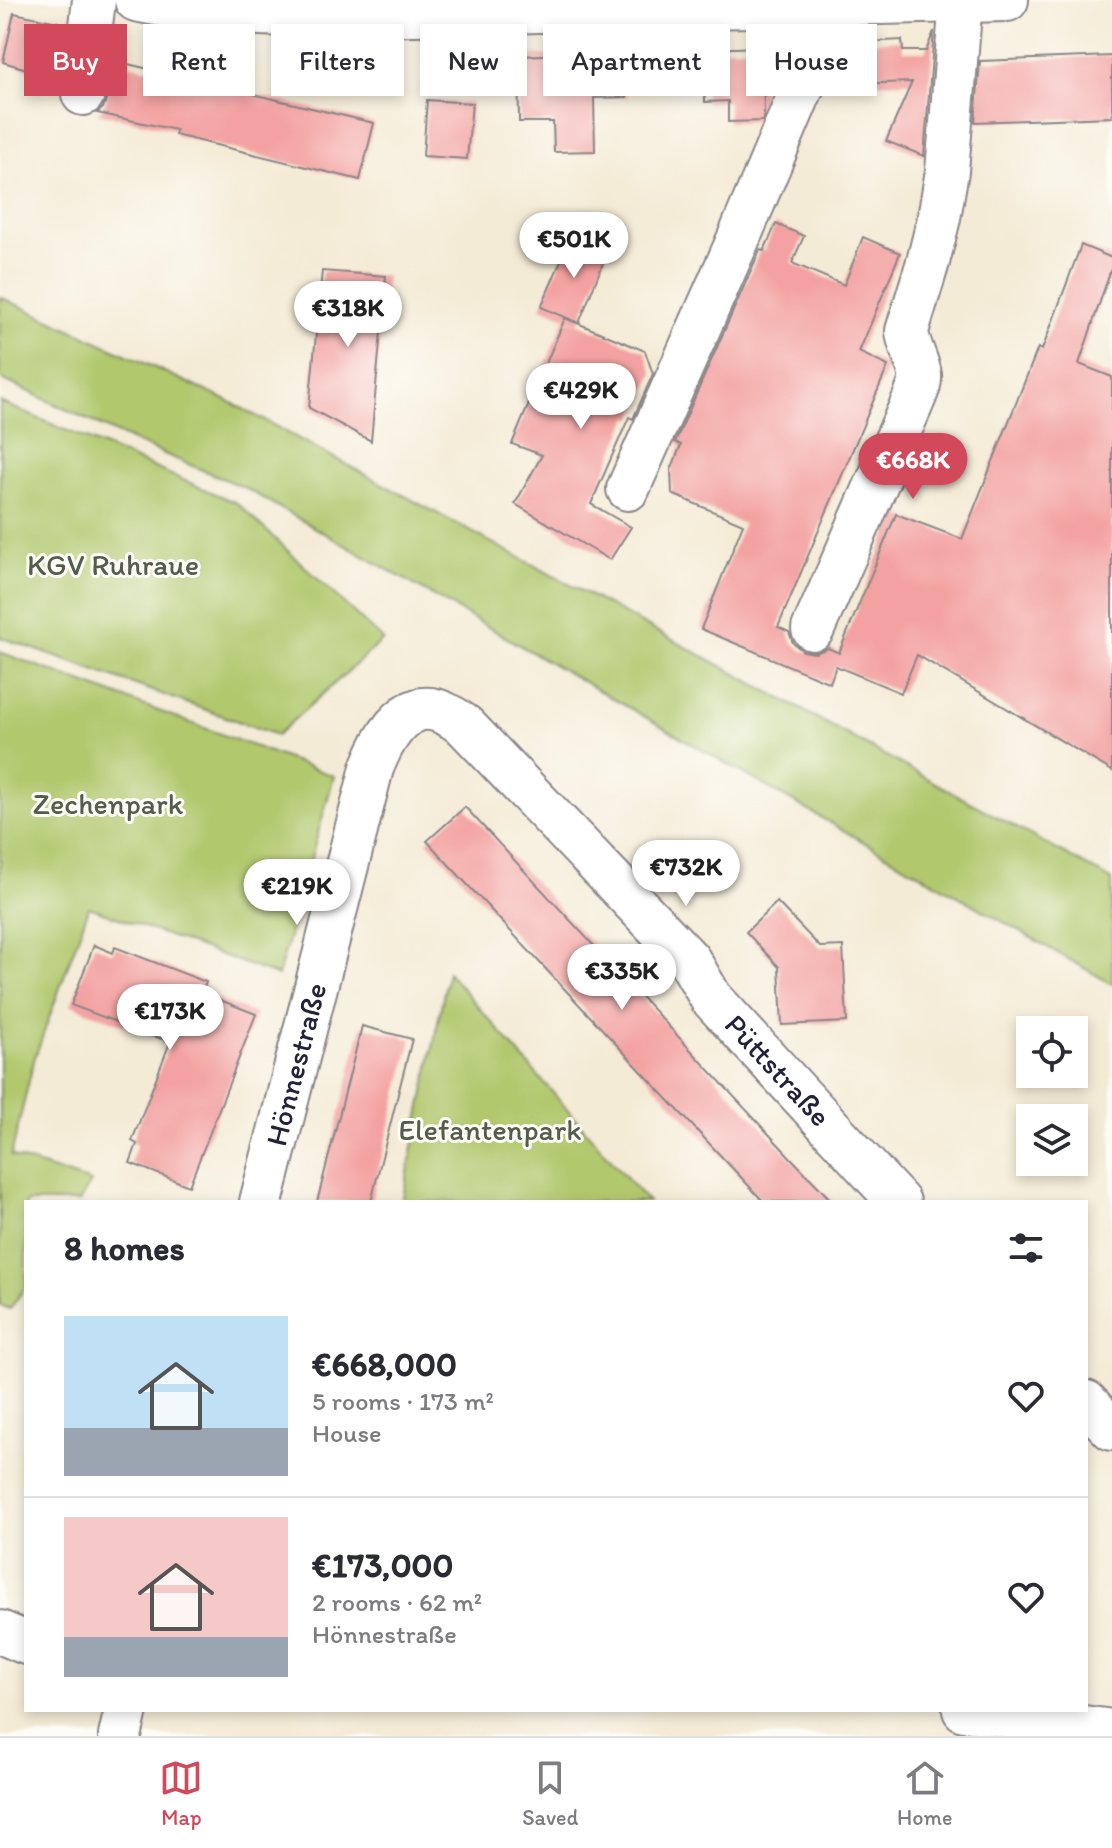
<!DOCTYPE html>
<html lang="en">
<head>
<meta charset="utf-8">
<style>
  :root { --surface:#fff; --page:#f2f2f3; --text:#2b2b33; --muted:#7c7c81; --line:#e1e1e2; --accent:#d1495b }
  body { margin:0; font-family:Itim,sans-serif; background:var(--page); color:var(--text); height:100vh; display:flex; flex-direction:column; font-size:30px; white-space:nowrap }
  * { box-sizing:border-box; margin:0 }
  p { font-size:26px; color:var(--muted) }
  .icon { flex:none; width:44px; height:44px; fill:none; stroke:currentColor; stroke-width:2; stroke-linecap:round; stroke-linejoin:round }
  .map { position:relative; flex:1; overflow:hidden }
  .side { position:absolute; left:24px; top:1200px; width:1064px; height:512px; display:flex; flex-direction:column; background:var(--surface); border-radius:0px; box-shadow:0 4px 12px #0003 }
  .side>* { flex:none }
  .top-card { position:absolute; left:24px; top:24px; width:1064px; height:72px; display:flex; gap:16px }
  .buttons { position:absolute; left:1016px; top:1016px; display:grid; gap:16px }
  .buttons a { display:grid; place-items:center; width:72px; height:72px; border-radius:0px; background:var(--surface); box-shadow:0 4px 12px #0003; font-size:40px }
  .price { position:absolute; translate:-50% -68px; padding:0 18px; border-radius:28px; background:#fff; color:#222; font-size:26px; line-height:52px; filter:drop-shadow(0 2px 4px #0008) }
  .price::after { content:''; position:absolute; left:50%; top:48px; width:24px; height:18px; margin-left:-12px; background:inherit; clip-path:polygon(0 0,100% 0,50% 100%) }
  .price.active { background:var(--accent); color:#fff }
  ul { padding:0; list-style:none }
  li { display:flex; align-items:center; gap:24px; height:200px; padding:0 40px }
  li+li { border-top:2px solid var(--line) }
  li span { display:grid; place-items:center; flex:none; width:224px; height:160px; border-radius:0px; color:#555 }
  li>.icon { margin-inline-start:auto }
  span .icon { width:96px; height:96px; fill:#fffc; stroke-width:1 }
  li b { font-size:34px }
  h2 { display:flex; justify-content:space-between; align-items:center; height:96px; padding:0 40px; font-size:34px }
  .tag { padding:0 28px; border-radius:0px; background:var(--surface); box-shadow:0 4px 12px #0003; font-size:28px; line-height:72px }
  .tag.active { background:var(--accent); color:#fff }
  .tabs { display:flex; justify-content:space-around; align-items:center; height:112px; border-top:2px solid var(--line); background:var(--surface); font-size:22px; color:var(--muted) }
  .tabs a { display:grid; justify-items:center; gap:4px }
  .tabs .active { color:var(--accent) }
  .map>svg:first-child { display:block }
  .green { fill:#b1c86d; stroke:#6a7554; stroke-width:2 }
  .building { fill:#f3a2a1 }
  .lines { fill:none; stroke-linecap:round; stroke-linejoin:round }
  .minor-casing { stroke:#8b8688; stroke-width:46 }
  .minor { stroke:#fff; stroke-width:42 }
  .labels { text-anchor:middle; stroke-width:6; stroke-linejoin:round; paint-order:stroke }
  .park-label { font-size:30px; fill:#545c4c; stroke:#fdfcf7 }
  .street-label { font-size:30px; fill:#22223b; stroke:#fdfcf7 }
</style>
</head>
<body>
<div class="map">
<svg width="1112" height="1736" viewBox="0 0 1112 1736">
  <rect width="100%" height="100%" fill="#fdfcf7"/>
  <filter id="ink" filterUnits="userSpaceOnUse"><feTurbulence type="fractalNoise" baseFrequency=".0125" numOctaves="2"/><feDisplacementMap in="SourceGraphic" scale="16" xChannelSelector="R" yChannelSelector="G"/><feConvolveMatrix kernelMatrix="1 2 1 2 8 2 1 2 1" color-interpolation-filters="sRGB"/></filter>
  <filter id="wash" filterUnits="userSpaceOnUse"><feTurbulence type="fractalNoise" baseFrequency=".006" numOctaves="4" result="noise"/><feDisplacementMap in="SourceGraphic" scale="32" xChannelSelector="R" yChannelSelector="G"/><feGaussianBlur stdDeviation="1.8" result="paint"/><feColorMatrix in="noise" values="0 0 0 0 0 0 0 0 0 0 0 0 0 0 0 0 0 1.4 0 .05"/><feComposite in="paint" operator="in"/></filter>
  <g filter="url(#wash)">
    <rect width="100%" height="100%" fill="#f4ebd6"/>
    <g class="green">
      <path d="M0 297 232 403 751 682 1112 880V984L243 487 133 441 0 378Z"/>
      <path d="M0 402 237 503 383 640 277 735 0 637Z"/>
      <path d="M0 652 334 776 278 976 89 907 34 1060 11 1156 91 1182 79 1202H26V1286L10 1309 0 1305Z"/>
      <path d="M448 972 648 1202H402Z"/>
    </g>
    <g id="blocks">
      <g class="building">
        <path d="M14 13 58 22 53 46 64 48 61 79 3 62Z"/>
        <path d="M934 31 924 156 886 141 912 82 850 84 848 43 902 40 903 51H926Z"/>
        <path d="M763 47 764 117 762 121 728 122V101L705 102V49Z"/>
        <path d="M626 52 627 97 594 98 595 151 554 152 553 122H519L518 56Z"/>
        <path d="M1112 56V117L975 122 980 61Z"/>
        <path d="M111 60 374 123 360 180 175 135 176 130 97 113 103 108 107 98Z"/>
        <path d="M427 100 472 103 467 159 423 156Z"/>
        <path d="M776 224 804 236 792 263 844 285 863 237 900 253 859 352 888 366 778 627 789 632 793 643 803 651 815 653 828 648 839 653 896 514 962 539 1038 348 1042 350 1081 245 1112 258V266L1079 364 1112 377V771L917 655 901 693 836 666 830 683 701 629 743 524 672 494 671 470 681 445 675 442 760 250 764 251Z"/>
        <path d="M571 237 607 253 579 323 541 307Z"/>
        <path d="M322 271 386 276 371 441 309 408Z"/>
        <path d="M565 318 645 351 653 374 633 419 629 417 591 504 631 527 610 560 515 504 542 455 512 444Z"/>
        <path d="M465 807 791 1158 833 1202H764L542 965 427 841Z"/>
        <path d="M777 902 820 947 843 946 847 1022 782 1025 779 967 746 932Z"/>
        <path d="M94 945 113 953 115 947 206 982 202 993 256 1014 189 1186 130 1163 137 1144 132 1141 170 1042 71 1005Z"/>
        <path d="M362 1026 412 1039 381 1161 371 1202H317Z"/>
      </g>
    </g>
  </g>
  <g filter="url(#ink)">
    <use href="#blocks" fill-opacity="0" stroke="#8b8688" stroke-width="2"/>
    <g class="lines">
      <defs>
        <g id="minor">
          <path d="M136 0C213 17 294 15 372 15L1007 0"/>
          <path d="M83 94 94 0"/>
          <path d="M628 489 738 240 837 5"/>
          <path d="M813 629 913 401C916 393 921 384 920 375 918 360 908 346 907 331L928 262 939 218 947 171 961 1"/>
          <path id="s1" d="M261 1202 372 768C380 747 395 717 418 710 435 705 453 717 465 726L689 960 711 998 899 1202"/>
          <path d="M1086 1402 1112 1429"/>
          <path d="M0 1632 26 1643"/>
          <path d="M964 1710 1112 1731"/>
          <path d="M120 1736 126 1710"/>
        </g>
      </defs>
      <use href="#minor" class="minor-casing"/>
      <use href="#minor" class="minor"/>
    </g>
  </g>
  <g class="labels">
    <g class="park-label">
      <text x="113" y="575">KGV Ruhraue</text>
      <text x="108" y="814">Zechenpark</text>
      <text x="490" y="1140">Elefantenpark</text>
    </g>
    <g class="street-label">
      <text dy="10" stroke="none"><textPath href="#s1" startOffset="142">Hönnestraße</textPath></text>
      <text dy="10" stroke="none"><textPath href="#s1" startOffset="1042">Püttstraße</textPath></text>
    </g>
  </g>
</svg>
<div class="buttons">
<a><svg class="icon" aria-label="locate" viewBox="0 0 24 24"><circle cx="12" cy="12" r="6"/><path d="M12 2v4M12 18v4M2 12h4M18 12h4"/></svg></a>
<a><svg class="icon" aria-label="layers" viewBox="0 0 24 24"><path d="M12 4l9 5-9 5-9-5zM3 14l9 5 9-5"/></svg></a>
</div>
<b class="price" style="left:574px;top:280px">€501K</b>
<b class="price" style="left:348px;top:349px">€318K</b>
<b class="price" style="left:581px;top:431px">€429K</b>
<b class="price active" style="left:913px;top:501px">€668K</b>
<b class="price" style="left:686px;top:908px">€732K</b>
<b class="price" style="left:297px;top:927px">€219K</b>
<b class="price" style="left:622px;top:1012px">€335K</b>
<b class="price" style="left:170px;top:1052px">€173K</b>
<div class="top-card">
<a class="tag active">Buy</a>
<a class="tag">Rent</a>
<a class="tag">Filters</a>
<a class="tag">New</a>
<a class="tag">Apartment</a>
<a class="tag">House</a>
</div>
<section class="side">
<h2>8 homes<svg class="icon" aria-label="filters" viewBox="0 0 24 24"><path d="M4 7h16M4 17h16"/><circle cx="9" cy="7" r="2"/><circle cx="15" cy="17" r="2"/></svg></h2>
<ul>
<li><span style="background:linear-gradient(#bfe0f5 70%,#9aa5b1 0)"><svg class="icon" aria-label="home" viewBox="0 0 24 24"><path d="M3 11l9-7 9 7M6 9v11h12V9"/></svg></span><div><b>€668,000</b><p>5 rooms · 173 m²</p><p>House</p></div><svg class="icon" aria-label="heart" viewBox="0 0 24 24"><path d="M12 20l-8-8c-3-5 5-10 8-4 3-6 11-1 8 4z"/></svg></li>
<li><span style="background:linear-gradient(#f6c9c9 75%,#9aa5b1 0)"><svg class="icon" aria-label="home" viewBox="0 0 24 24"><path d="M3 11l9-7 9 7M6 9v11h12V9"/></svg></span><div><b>€173,000</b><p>2 rooms · 62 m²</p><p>Hönnestraße</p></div><svg class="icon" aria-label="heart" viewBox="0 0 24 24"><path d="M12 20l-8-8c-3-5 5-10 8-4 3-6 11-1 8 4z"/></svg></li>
</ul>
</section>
</div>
<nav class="tabs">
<a class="active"><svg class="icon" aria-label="map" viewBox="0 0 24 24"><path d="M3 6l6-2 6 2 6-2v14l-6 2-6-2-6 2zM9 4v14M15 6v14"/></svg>Map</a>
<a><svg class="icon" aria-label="saved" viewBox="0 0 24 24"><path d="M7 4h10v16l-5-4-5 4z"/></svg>Saved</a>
<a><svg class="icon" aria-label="home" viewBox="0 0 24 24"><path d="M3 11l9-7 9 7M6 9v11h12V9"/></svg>Home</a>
</nav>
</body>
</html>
